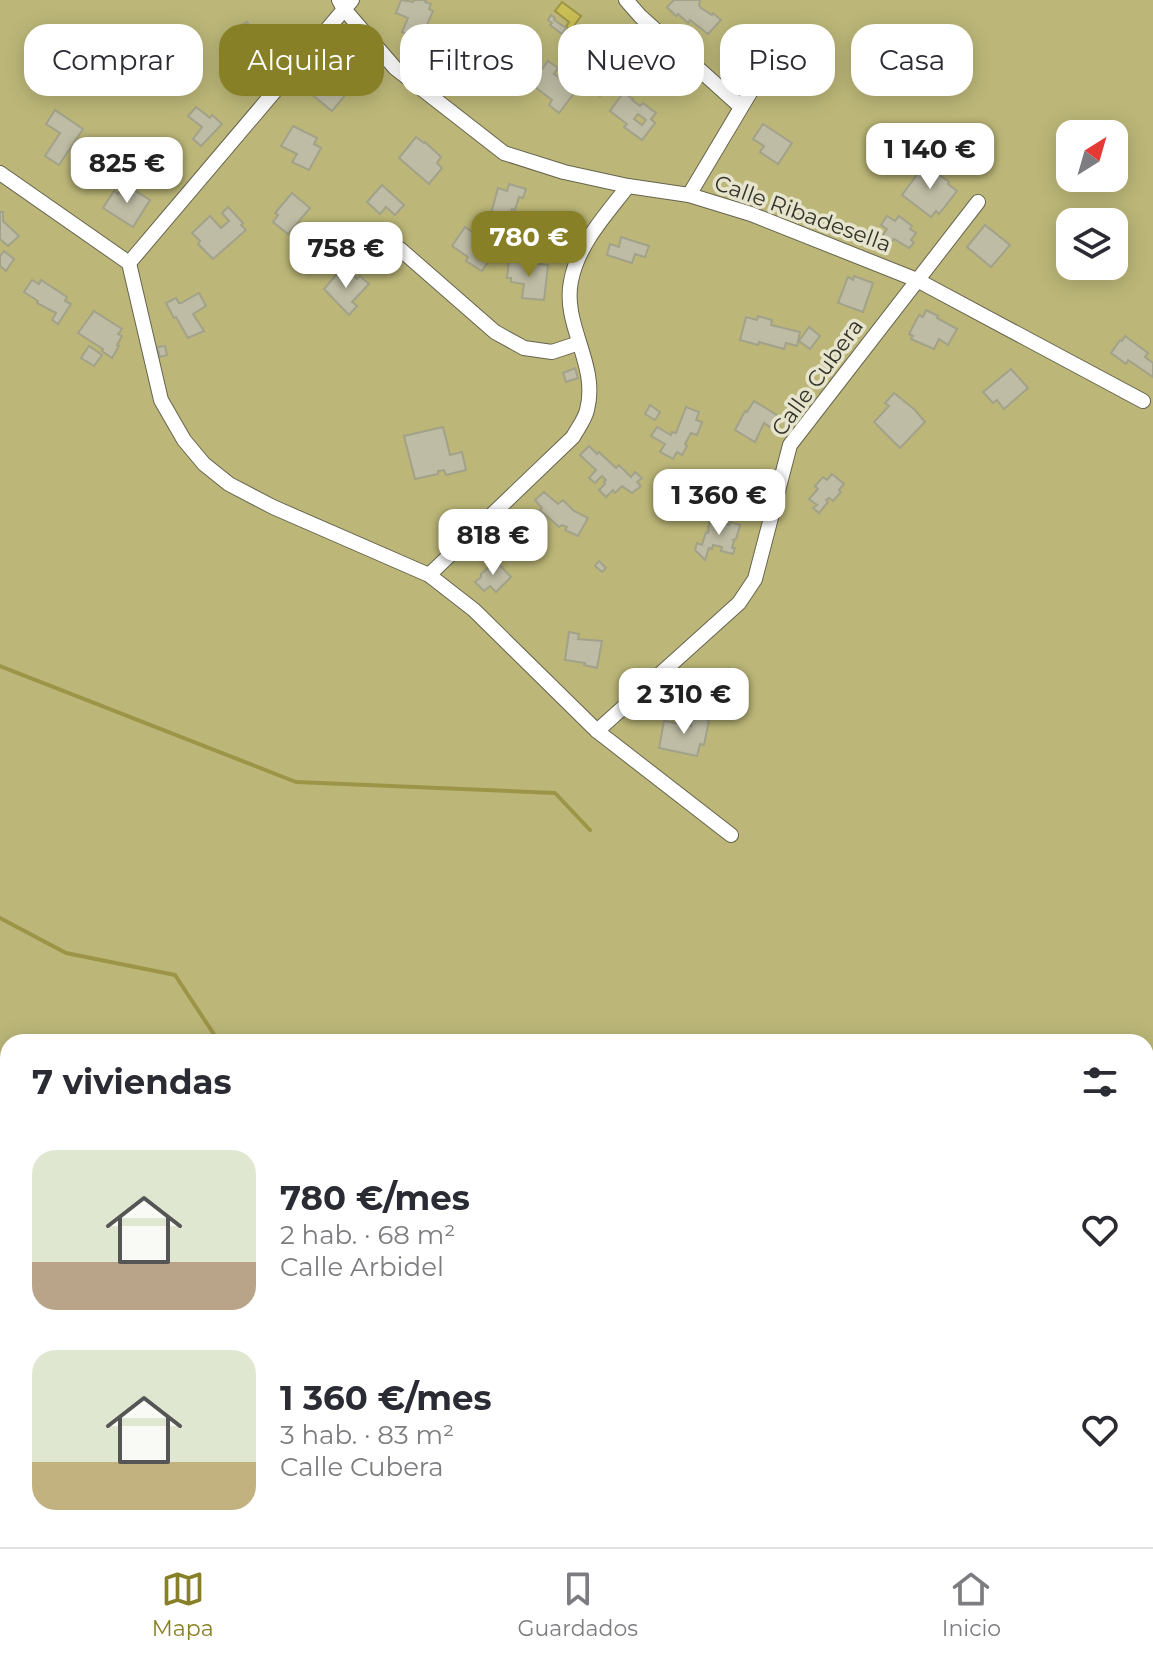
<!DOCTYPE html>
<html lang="es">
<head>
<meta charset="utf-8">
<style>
  :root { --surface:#fff; --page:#f2f2f3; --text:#2b2b33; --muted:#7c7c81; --line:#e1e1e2; --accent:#888027 }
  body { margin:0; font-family:Montserrat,sans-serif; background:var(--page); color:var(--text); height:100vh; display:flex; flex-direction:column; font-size:30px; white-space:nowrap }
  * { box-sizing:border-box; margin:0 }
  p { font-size:26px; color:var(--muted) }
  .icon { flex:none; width:44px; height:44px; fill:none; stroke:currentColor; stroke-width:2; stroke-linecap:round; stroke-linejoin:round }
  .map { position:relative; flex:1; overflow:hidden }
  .sheet { position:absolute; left:0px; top:1034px; width:1154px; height:514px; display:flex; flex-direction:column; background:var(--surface); border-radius:24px 24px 0 0; box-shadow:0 4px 20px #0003 }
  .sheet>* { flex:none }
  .guide { position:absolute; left:24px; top:24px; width:1106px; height:72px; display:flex; gap:16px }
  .needle { width:52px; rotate:37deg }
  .buttons { position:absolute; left:1056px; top:120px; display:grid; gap:16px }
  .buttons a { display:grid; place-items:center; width:72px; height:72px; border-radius:16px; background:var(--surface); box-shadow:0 4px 20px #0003; font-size:40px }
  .price { position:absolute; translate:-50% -68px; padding:0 18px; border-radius:16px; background:#fff; color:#222; font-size:26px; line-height:52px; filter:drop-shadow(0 2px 4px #0008) }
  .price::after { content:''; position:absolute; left:50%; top:48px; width:24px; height:18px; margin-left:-12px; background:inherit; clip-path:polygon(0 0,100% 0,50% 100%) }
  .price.active { background:var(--accent); color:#fff }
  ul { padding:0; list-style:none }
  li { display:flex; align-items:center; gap:24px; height:200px; padding:0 32px }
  li span { display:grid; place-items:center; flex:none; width:224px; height:160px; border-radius:24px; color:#555 }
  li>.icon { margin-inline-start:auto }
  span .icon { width:96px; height:96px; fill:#fffc; stroke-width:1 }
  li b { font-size:34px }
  h2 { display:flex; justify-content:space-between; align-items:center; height:96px; padding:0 32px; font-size:34px }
  .pill { padding:0 28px; border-radius:24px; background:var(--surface); box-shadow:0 4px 20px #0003; font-size:28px; line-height:72px }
  .pill.active { background:var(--accent); color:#fff }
  .menu { display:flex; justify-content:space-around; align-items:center; height:112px; border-top:2px solid var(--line); background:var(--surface); font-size:22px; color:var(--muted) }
  .menu a { display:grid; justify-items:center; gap:4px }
  .menu .active { color:var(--accent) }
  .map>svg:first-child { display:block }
  .green { fill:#bcb778; fill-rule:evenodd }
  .water { fill:#c8be54; stroke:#9c9547; stroke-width:2 }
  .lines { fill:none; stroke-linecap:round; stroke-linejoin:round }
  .stream { stroke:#9c9547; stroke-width:4 }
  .building { fill:#bebca4; stroke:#a2a189; stroke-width:2; fill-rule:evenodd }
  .minor-casing { stroke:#66644e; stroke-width:16 }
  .minor { stroke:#fff; stroke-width:14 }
  .labels { text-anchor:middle; stroke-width:7; stroke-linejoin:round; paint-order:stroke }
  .street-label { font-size:22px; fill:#35342a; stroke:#e6e4cc }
</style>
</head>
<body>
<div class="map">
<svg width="1153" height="1547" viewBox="0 0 1153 1547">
  <rect width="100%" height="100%" fill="#e6e4cc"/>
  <path class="green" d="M0 0H1153V1547H0ZM1070 134H1114V178H1070ZM1070 222H1114V266H1070ZM8 1042H1146V1540H8Z"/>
  <g class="water">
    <path d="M562 2 581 16 571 30 566 27 569 22 555 11Z"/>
    <path d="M704 488 712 493 698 514 690 508 698 495V491Z"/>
  </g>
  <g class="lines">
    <g class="stream">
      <path d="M0 666 296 782 555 793 590 830"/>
      <path d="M0 918 66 953 175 975 219 1042"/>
      <path d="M702 1540 708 1547"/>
    </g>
  </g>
  <g class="building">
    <path d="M401 0 413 2 414 0H426L425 2 431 4 429 9 433 11 426 27 422 25 415 38 402 32 408 18 396 13Z"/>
    <path d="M674 0H700L699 5 701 8 712 15 713 13 721 20 708 34 690 20 688 23 678 14 676 16 667 7Z"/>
    <path d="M551 15 555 18 554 20 566 28 562 34 550 25 552 23 548 20Z"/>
    <path d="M247 22 265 51 245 62 237 46 240 45 232 30Z"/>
    <path d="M479 26 485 30 477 39 472 34Z"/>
    <path d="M548 61 558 68 554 74 565 82 567 80 569 81 571 78 583 86 578 94 575 92 559 113 549 105 552 100 531 84Z"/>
    <path d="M325 75 332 81 335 77 344 85 341 88 347 93 332 111 310 93Z"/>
    <path d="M597 78 607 86 600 96 589 88Z"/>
    <path d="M623 93 633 99 632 100 640 106 643 103 656 113 651 119 655 123 642 140 624 127 627 124 610 111ZM638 114 646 120 642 125 634 119Z"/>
    <path d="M196 107 210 118 212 115 222 124 201 146 193 139 202 127 188 116Z"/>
    <path d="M55 110 83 129 59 165 45 156 60 133 46 124Z"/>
    <path d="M763 124 792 143 778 164 760 152 764 146 753 139Z"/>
    <path d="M293 126 317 138 314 144 321 148 309 170 292 162 297 154 281 146Z"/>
    <path d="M416 137 424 143 425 142 441 157 437 163 442 168 429 184 399 158Z"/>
    <path d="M925 164 949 182 948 184 957 191 939 214 936 211 931 217 902 195Z"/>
    <path d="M124 184 150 200 133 227 103 208 114 191 118 194Z"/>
    <path d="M509 184 526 189 523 198 519 197 515 210 512 209 508 223 490 217 498 188 507 191Z"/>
    <path d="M382 185 404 205 395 215 386 207 380 214 367 202Z"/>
    <path d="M292 193 310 208 288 234 273 222 278 215 275 213Z"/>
    <path d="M228 207 243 223 241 225 246 230 213 259 198 244 200 241 192 233 210 216 221 228 229 221 222 213Z"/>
    <path d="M0 212H3V221L19 236 8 246 0 239Z"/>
    <path d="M537 212 551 218 549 222 554 225 553 228 565 234 557 251 525 236Z"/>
    <path d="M887 216 895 221 899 216 912 226 910 229 916 233 911 240 914 243 909 248 894 239 892 241 888 240 883 235 887 229 881 225Z"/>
    <path d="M985 225 1010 245 991 267 967 247Z"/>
    <path d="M465 227 480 237 482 233 491 238 485 247 487 249 484 254 491 258 482 271 466 261 468 257 452 246Z"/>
    <path d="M621 237 649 246 645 257 635 254 632 263 607 255 610 244 619 247Z"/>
    <path d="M4 251 14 259 6 271 0 266V256Z"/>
    <path d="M509 261 548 265 544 300 522 298 524 284 511 282V278H507Z"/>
    <path d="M341 269 349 275 351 273 357 279 360 276 369 284 352 302 357 306 349 315 324 289Z"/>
    <path d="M854 276 873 283 863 312 838 303 848 277 853 280Z"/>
    <path d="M32 280 39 284 41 280 67 297 65 301 71 304 58 324 52 320 56 313 37 303 38 301 24 292Z"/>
    <path d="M199 293 206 306 193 314 204 331 188 338 176 317 174 318 166 303 176 298 179 303H181Z"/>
    <path d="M926 310 938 316 937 318 957 329 948 345 939 339 934 349 911 339 913 336 909 334 919 315 923 317Z"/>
    <path d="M94 311 122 329 118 334 122 336 117 345 119 346 112 358 102 351 103 349 78 333Z"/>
    <path d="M758 316 772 320 771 325 800 332 797 346 786 343 784 349 759 342 758 345 740 340 746 317 757 320Z"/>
    <path d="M809 327 820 336 810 349 799 341Z"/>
    <path d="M1125 336 1148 353 1145 357 1153 363V377L1128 360 1126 364 1111 353 1120 340 1122 341Z"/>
    <path d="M89 346 102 355 94 366 81 358Z"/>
    <path d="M165 346 167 355 160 357 157 347Z"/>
    <path d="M575 368 578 378 566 382 563 373Z"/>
    <path d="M1011 369 1028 388 1004 409 997 400 993 403 983 392Z"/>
    <path d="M894 393 915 410 925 422 900 448 874 422 889 406 885 403Z"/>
    <path d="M754 401 777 415 770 427 764 423 755 442 735 430 745 411 747 412Z"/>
    <path d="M650 405 660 412 655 420 645 414Z"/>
    <path d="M686 407 699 412 696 420 702 422 697 435 691 433 685 444 687 446 682 455 677 452 673 459 660 452 665 444 651 436 657 427 671 435 672 432 676 433Z"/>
    <path d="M443 427 450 455 462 452 466 470 446 475 444 470 438 471V474L415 479 404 436Z"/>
    <path d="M589 446 597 454 599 452 616 468 619 465 631 477 635 472 642 478 637 482 641 486 632 493 622 486 615 493 613 490 606 497 599 490 605 484 604 482 606 480 602 476 595 483 589 478 596 470 580 455Z"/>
    <path d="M832 474 844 484 839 490 841 492 833 501 829 498 826 500 828 502 819 513 813 508 817 505 809 499 818 489 815 486 823 477 827 480Z"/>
    <path d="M544 492 558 504 563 500 574 511 588 518 578 536 565 530 567 527 562 525 559 527 540 510 542 508 535 500Z"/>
    <path d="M712 516 721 519 720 522 729 525 730 522 740 525 736 539 733 540 734 541 732 548H735L733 554 721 551 722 547 713 545 712 549 709 548 705 560 695 550 697 543 702 545 706 532 708 533 709 530 708 529Z"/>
    <path d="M494 559 511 577 496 592 490 586 484 591 475 582 481 577V574L492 565 490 563Z"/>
    <path d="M599 561 606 568 602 572 595 566Z"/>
    <path d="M569 632 579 634 578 639 602 641 597 668 584 665 585 663 565 660Z"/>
    <path d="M693 716 709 720 704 745 700 744 697 756 659 748 664 721 691 726Z"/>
  </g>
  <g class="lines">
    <defs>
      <g id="minor">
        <path d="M339 0 344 9 395 68 504 153 564 172 628 186 689 195 751 214 917 280 1143 401"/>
        <path d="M626 0 640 16 741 107"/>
        <path d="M0 173 129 263 161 400 184 440 204 464 229 484 273 507 429 575 474 610 597 731 731 835"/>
        <path d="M689 195 785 34"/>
        <path d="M400 249 495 332 524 348 552 352 579 343"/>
        <path d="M129 263 352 0"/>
        <path d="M429 575 573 437C578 428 585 419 587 410 599 364 562 326 571 281 578 244 606 215 628 186"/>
        <path d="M597 731 739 603 755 579 790 445 978 202"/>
      </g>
    </defs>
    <use href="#minor" class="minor-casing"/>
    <use href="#minor" class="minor"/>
  </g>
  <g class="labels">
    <g class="street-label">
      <text transform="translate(803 213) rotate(20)" y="8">Calle Ribadesella</text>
      <text transform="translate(817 377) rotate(-54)" y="8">Calle Cubera</text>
    </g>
  </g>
</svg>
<div class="buttons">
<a><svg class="needle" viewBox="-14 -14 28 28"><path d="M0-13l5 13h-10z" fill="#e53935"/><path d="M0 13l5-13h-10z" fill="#7c7c81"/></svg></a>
<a><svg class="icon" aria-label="layers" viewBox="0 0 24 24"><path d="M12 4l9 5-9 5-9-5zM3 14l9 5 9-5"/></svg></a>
</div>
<b class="price" style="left:930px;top:191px">1 140 €</b>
<b class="price" style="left:127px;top:205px">825 €</b>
<b class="price active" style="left:529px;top:279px">780 €</b>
<b class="price" style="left:346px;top:290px">758 €</b>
<b class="price" style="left:719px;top:537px">1 360 €</b>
<b class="price" style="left:493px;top:577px">818 €</b>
<b class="price" style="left:684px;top:736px">2 310 €</b>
<div class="guide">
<a class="pill">Comprar</a>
<a class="pill active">Alquilar</a>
<a class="pill">Filtros</a>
<a class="pill">Nuevo</a>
<a class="pill">Piso</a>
<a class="pill">Casa</a>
</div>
<section class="sheet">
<h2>7 viviendas<svg class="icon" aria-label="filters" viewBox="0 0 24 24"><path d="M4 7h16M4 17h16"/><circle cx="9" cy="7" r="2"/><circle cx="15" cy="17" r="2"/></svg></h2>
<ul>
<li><span style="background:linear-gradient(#dfe7d0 70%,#b9a48a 0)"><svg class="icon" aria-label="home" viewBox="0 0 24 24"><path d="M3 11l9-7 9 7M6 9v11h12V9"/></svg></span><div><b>780 €/mes</b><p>2 hab. · 68 m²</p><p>Calle Arbidel</p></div><svg class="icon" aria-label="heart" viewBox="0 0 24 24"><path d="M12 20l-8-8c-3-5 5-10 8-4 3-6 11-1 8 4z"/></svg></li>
<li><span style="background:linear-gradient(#dfe7d0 70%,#c2b280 0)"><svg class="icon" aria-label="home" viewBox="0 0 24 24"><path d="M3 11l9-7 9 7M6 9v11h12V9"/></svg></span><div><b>1 360 €/mes</b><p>3 hab. · 83 m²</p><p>Calle Cubera</p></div><svg class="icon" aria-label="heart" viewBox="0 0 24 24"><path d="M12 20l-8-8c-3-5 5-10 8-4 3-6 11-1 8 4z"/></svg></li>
</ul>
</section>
</div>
<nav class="menu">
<a class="active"><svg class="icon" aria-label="map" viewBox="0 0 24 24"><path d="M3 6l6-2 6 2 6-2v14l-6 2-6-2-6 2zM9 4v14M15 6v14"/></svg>Mapa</a>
<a><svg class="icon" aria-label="saved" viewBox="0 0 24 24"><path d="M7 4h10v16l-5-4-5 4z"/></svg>Guardados</a>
<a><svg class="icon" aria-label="home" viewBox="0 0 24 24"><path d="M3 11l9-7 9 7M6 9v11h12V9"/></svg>Inicio</a>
</nav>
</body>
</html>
